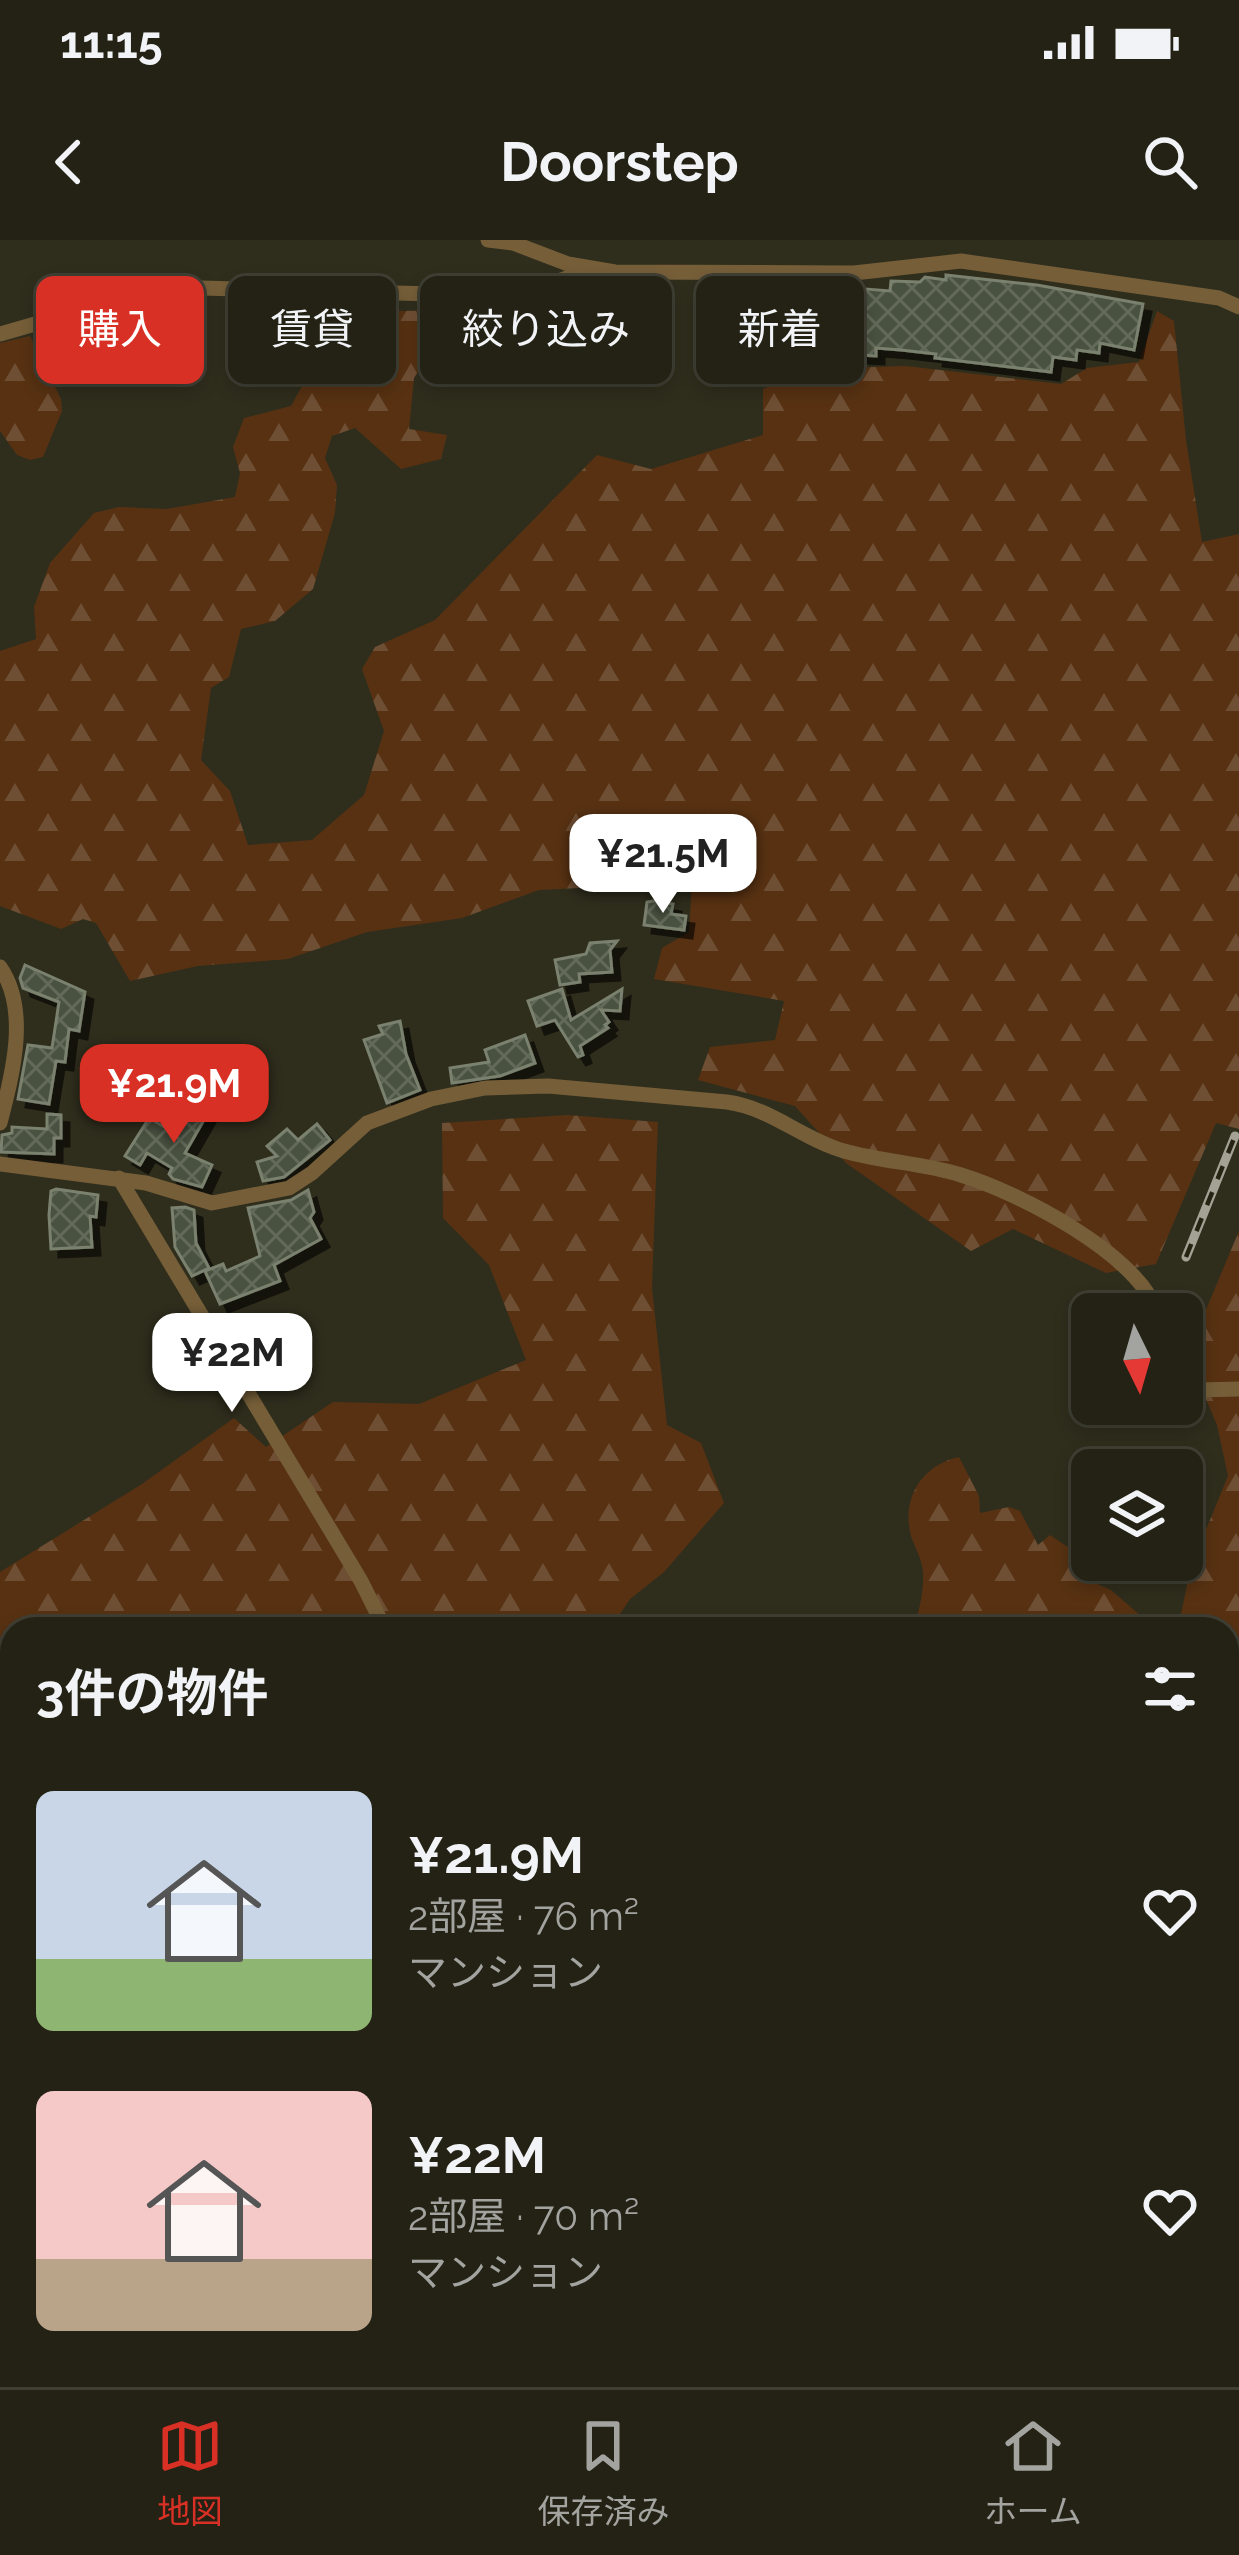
<!DOCTYPE html>
<html lang="ja">
<head>
<meta charset="utf-8">
<style>
  :root { --surface:#232215; --page:#2f2f22; --text:#f1f3f6; --muted:#a3a4a0; --line:#403f34; --accent:#d93025 }
  body { margin:0; font-family:Raleway,"Noto Sans JP",sans-serif; background:var(--page); color:var(--text); height:100vh; display:flex; flex-direction:column; font-size:45px; white-space:nowrap }
  * { box-sizing:border-box; margin:0 }
  p { font-size:39px; color:var(--muted) }
  .icon { flex:none; width:66px; height:66px; fill:none; stroke:currentColor; stroke-width:2; stroke-linecap:round; stroke-linejoin:round }
  .map { position:relative; flex:1; overflow:hidden }
  .panel { position:absolute; left:0px; top:1377px; width:1239px; height:771px; display:flex; flex-direction:column; background:var(--surface); border-radius:36px 36px 0 0; box-shadow:0 6px 18px #0003,0 0 0 3px var(--line) }
  .panel>* { flex:none }
  .hud { position:absolute; left:36px; top:36px; width:1167px; height:108px; display:flex; gap:24px }
  .needle { width:78px; rotate:175deg }
  .buttons { position:absolute; left:1071px; top:1053px; display:grid; gap:24px }
  .buttons a { display:grid; place-items:center; width:132px; height:132px; border-radius:18px; background:var(--surface); box-shadow:0 6px 18px #0003,0 0 0 3px var(--line); font-size:60px }
  .price { position:absolute; translate:-50% -102px; padding:0 27px; border-radius:24px; background:#fff; color:#222; font-size:39px; line-height:78px; filter:drop-shadow(0 3px 6px #0008) }
  .price::after { content:''; position:absolute; left:50%; top:72px; width:36px; height:27px; margin-left:-18px; background:inherit; clip-path:polygon(0 0,100% 0,50% 100%) }
  .price.on { background:var(--accent); color:#fff }
  ul { padding:0; list-style:none }
  li { display:flex; align-items:center; gap:36px; height:300px; padding:0 36px }
  li span { display:grid; place-items:center; flex:none; width:336px; height:240px; border-radius:18px; color:#555 }
  li>.icon { margin-inline-start:auto }
  span .icon { width:144px; height:144px; fill:#fffc; stroke-width:1 }
  li b { font-size:51px }
  h2 { display:flex; justify-content:space-between; align-items:center; height:144px; padding:0 36px; font-size:51px }
  .chip { padding:0 42px; border-radius:18px; background:var(--surface); box-shadow:0 6px 18px #0003,0 0 0 3px var(--line); font-size:42px; line-height:108px }
  .chip.on { background:var(--accent); color:#fff }
  .status { display:flex; justify-content:space-between; align-items:center; height:84px; padding:0 60px; background:var(--surface); direction:ltr }
  .status svg { height:33px; fill:currentColor }
  header { display:flex; justify-content:space-between; align-items:center; height:156px; padding:0 36px; background:var(--surface); font-size:54px; font-weight:700 }
  .tab-bar { display:flex; justify-content:space-around; align-items:center; height:168px; border-top:3px solid var(--line); background:var(--surface); font-size:33px; color:var(--muted) }
  .tab-bar a { display:grid; justify-items:center; gap:6px }
  .tab-bar .on { color:var(--accent) }
  .map>svg:first-child { display:block }
  .forest { fill:url(#forest-firs) }
  .building { fill:url(#building-cross-hatch); stroke:#7a816e; stroke-width:3; filter:url(#shadow) }
  .lines { fill:none; stroke-linecap:round; stroke-linejoin:round }
  .path { stroke:#7c7a6c; stroke-width:3; stroke-dasharray:3 9; stroke-linecap:butt }
  .minor { stroke:#755e38; stroke-width:15 }
  .rail-casing { stroke:#a3a294; stroke-width:9 }
  .rail { stroke:#262313; stroke-width:4.5; stroke-dasharray:14; stroke-linecap:butt }
</style>
</head>
<body>
<div class="status"><b>11:15</b><svg viewBox="0 0 49 12"><path d="M0 12V9h3v3zM5 12V6h3v6zM10 12V3h3v9zM15 12V0h3v12zM26 1h20v11H26zM47 4h2v5h-2z"/></svg></div>
<header><svg class="icon" aria-label="back" viewBox="0 0 24 24"><path d="M15 5l-7 7 7 7"/></svg>Doorstep<svg class="icon" aria-label="search" viewBox="0 0 24 24"><circle cx="10" cy="10" r="6"/><path d="M15 15l6 6"/></svg></header>
<div class="map">
<svg width="1239" height="2147" viewBox="0 0 1239 2147">
  <defs>
    <pattern id="forest-firs" width="22" height="20" patternUnits="userSpaceOnUse" patternTransform="scale(3)"><rect width="22" height="20" fill="#573112"/><path d="M5 1l3.5 6h-7zM16 11l3.5 6h-7z" fill="#6f4f34"/></pattern>
    <pattern id="building-cross-hatch" width="8" height="8" patternUnits="userSpaceOnUse" patternTransform="scale(3)"><rect width="8" height="8" fill="#4a513f"/><path d="M0 0l8 8M0 8l8-8" fill="none" stroke="#646a5a"/></pattern>
    <filter id="shadow"><feDropShadow dx="8" dy="8" stdDeviation="0" flood-color="#0009"/></filter>
  </defs>
  <rect width="100%" height="100%" fill="#2f2d1c"/>
  <g class="forest">
    <path d="M569 49 598 53 602 72 512 77 471 103 433 108 414 138 409 189 447 195 441 219 401 229 355 188 332 196 325 218 337 245 335 273 313 349 275 381 241 389 229 437 211 448 201 520 230 551 248 605 312 600 364 555 384 491 362 429 375 407 435 380 597 215 651 229 763 195V149L811 129 906 126 1061 144 1087 128 1139 122 1157 71 1174 81 1186 200 1202 302 1239 294V889L1216 883 1156 1024 1106 1033 1013 989 971 1011 846 923 795 866 698 840 710 807 775 800 784 761 654 739 662 708 689 692 693 626 719 578 691 574 621 646 539 650 462 678 367 692 288 719 198 726 130 741 96 683 83 679 61 689 0 666V411L36 399 34 367 50 323 94 273 119 267 167 269 235 257 240 233 233 207 244 178 291 166 315 123 324 121 338 83 355 72 449 70 505 57Z"/>
    <path d="M30 96 61 159 62 171 43 217 30 220 17 215 0 191V103Z"/>
    <path d="M568 875 658 882 652 1048 667 1185 701 1203 724 1263 664 1332 630 1359 610 1389H12V1779L0 1758V1332L142 1244 234 1178 266 1207 333 1162 419 1164 526 1120 489 1025 443 978 442 883Z"/>
    <path d="M1239 991V1411L1231 1407 1227 1411V1389H1178L1191 1326 1228 1236 1217 1185 1187 1115Z"/>
    <path d="M959 1217 979 1256 980 1273 1009 1267 1020 1271 1038 1305 1050 1295 1081 1316 1088 1340 1111 1350 1156 1389H914C919 1369 924 1353 923 1332 922 1319 915 1308 911 1296 901 1258 922 1225 959 1217Z"/>
    <path d="M1239 1694V1873L1227 1884V1702Z"/>
    <path d="M1239 2102V2147H928L984 2136H1227V2104Z"/>
    <path d="M389 2136H898L920 2147H402Z"/>
  </g>
  <g class="building">
    <path d="M946 35 1037 45 1143 64 1134 110 1100 103 1099 113 1077 110 1076 120 1053 117 1051 132 935 118 936 114 901 110 876 108V116L860 115 861 99 831 96 835 52 865 55 866 49 890 51 891 41 920 42 925 37 946 40Z"/>
    <path d="M653 661 673 664 671 674 686 676 684 690 644 685 647 662Z"/>
    <path d="M617 701 610 710 612 732 579 734 580 742 560 745 555 720 586 714 590 703Z"/>
    <path d="M25 725 85 752 79 791 69 789 65 822 56 821 49 864 18 859 28 805 52 808 59 762 23 748 20 738Z"/>
    <path d="M562 749 571 780 622 749 620 771 601 770 609 782 605 785 608 788 580 806 583 815 578 817 555 780 537 786 528 761Z"/>
    <path d="M400 781 406 814 420 850 387 863 364 800 383 794 379 786Z"/>
    <path d="M525 795 535 823 500 836 452 843 450 828 489 822 485 810Z"/>
    <path d="M191 861 209 871 185 913 212 925 202 947 173 939 169 934 172 928 147 913 140 925 125 916 149 878 173 892Z"/>
    <path d="M47 874 61 875V898H54V914L1 912 2 895 12 893V887L47 889Z"/>
    <path d="M317 884 330 900 284 937 263 941 257 922 277 916 267 906 287 889 298 900Z"/>
    <path d="M56 949 98 955 96 977 90 976 92 1007 51 1009 49 975 51 951Z"/>
    <path d="M308 950 314 972 310 978 321 999 274 1025 280 1041 220 1064 205 1031 223 1024 226 1031 260 1016 248 968 291 960Z"/>
    <path d="M185 967 194 970 196 1003 209 1028 192 1036 175 1007 172 968Z"/>
  </g>
  <g class="lines">
    <g class="path">
      <path d="M165 2136 168 2147"/>
      <path d="M296 2136 306 2147"/>
    </g>
    <g class="minor">
      <path d="M488 0 513 3 568 24 615 32 854 33 961 21 1219 58 1239 67"/>
      <path d="M0 94 164 47 434 54 553 43 591 29"/>
      <path d="M0 727C30 770 12 836 0 883"/>
      <path d="M0 924 146 943 212 963 289 948 312 933 367 883 431 859 485 848 548 846 727 862C771 868 802 899 844 911 882 922 923 923 961 935 1020 953 1138 1014 1158 1074"/>
      <path d="M119 938 361 1341 385 1389"/>
      <path d="M1182 1136 1198 1150 1239 1149"/>
      <path d="M1227 2085 1239 2083"/>
    </g>
    <defs>
      <g id="rail">
        <path d="M1186 1017 1235 896"/>
        <path d="M0 1797 12 1821"/>
        <path d="M0 1860 12 1882"/>
        <path d="M105 2136 108 2147"/>
        <path d="M136 2136 138 2147"/>
      </g>
    </defs>
    <use href="#rail" class="rail-casing"/>
    <use href="#rail" class="rail"/>
  </g>
</svg>
<div class="buttons">
<a><svg class="needle" viewBox="-14 -14 28 28"><path d="M0-13l5 13h-10z" fill="#e53935"/><path d="M0 13l5-13h-10z" fill="#a3a4a0"/></svg></a>
<a><svg class="icon" aria-label="layers" viewBox="0 0 24 24"><path d="M12 4l9 5-9 5-9-5zM3 14l9 5 9-5"/></svg></a>
</div>
<b class="price" style="left:663px;top:676px">¥21.5M</b>
<b class="price on" style="left:174px;top:906px">¥21.9M</b>
<b class="price" style="left:232px;top:1175px">¥22M</b>
<div class="hud">
<a class="chip on">購入</a>
<a class="chip">賃貸</a>
<a class="chip">絞り込み</a>
<a class="chip">新着</a>
</div>
<section class="panel">
<h2>3件の物件<svg class="icon" aria-label="filters" viewBox="0 0 24 24"><path d="M4 7h16M4 17h16"/><circle cx="9" cy="7" r="2"/><circle cx="15" cy="17" r="2"/></svg></h2>
<ul>
<li><span style="background:linear-gradient(#c9d6e8 70%,#8fb573 0)"><svg class="icon" aria-label="home" viewBox="0 0 24 24"><path d="M3 11l9-7 9 7M6 9v11h12V9"/></svg></span><div><b>¥21.9M</b><p>2部屋 · 76 m²</p><p>マンション</p></div><svg class="icon" aria-label="heart" viewBox="0 0 24 24"><path d="M12 20l-8-8c-3-5 5-10 8-4 3-6 11-1 8 4z"/></svg></li>
<li><span style="background:linear-gradient(#f6c9c9 70%,#b9a48a 0)"><svg class="icon" aria-label="home" viewBox="0 0 24 24"><path d="M3 11l9-7 9 7M6 9v11h12V9"/></svg></span><div><b>¥22M</b><p>2部屋 · 70 m²</p><p>マンション</p></div><svg class="icon" aria-label="heart" viewBox="0 0 24 24"><path d="M12 20l-8-8c-3-5 5-10 8-4 3-6 11-1 8 4z"/></svg></li>
</ul>
</section>
</div>
<nav class="tab-bar">
<a class="on"><svg class="icon" aria-label="map" viewBox="0 0 24 24"><path d="M3 6l6-2 6 2 6-2v14l-6 2-6-2-6 2zM9 4v14M15 6v14"/></svg>地図</a>
<a><svg class="icon" aria-label="saved" viewBox="0 0 24 24"><path d="M7 4h10v16l-5-4-5 4z"/></svg>保存済み</a>
<a><svg class="icon" aria-label="home" viewBox="0 0 24 24"><path d="M3 11l9-7 9 7M6 9v11h12V9"/></svg>ホーム</a>
</nav>
</body>
</html>
